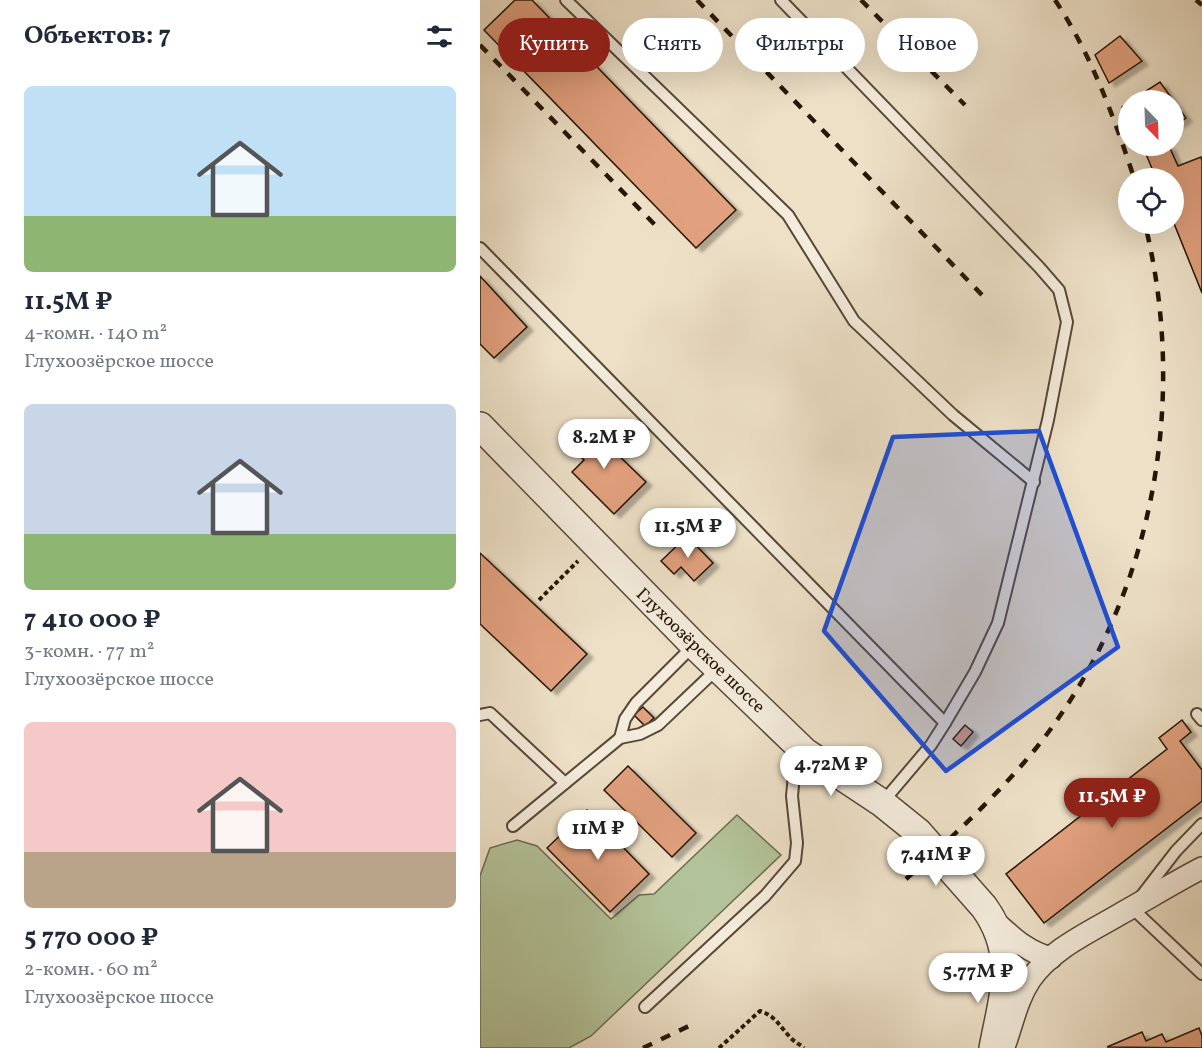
<!DOCTYPE html>
<html lang="ru">
<head>
<meta charset="utf-8">
<style>
  :root { --surface:#fff; --page:#f6f6f7; --text:#1f2937; --muted:#747a83; --accent:#8f2418 }
  body { margin:0; font-family:Vollkorn,serif; background:var(--page); color:var(--text); height:100vh; display:flex; flex-direction:column; font-size:22px; white-space:nowrap }
  * { box-sizing:border-box; margin:0 }
  p { font-size:20px; color:var(--muted) }
  .icon { flex:none; width:33px; height:33px; fill:none; stroke:currentColor; stroke-width:2; stroke-linecap:round; stroke-linejoin:round }
  .map { position:relative; flex:1; overflow:hidden }
  .sheet { display:flex; flex-direction:column; background:var(--surface); width:480px }
  .sheet>* { flex:none }
  .top-card { position:absolute; left:18px; top:18px; width:570px; height:54px; display:flex; gap:12px }
  .needle { width:39px; rotate:157deg }
  .tools { position:absolute; left:638px; top:90px; display:grid; gap:12px }
  .tools a { display:grid; place-items:center; width:66px; height:66px; border-radius:50%; background:var(--surface); box-shadow:0 6px 24px #0002; font-size:30px }
  .price { position:absolute; translate:-50% -51px; padding:0 14px; border-radius:21px; background:#fff; color:#222; font-size:20px; line-height:39px; filter:drop-shadow(0 2px 3px #0008) }
  .price::after { content:''; position:absolute; left:50%; top:36px; width:18px; height:14px; margin-left:-9px; background:inherit; clip-path:polygon(0 0,100% 0,50% 100%) }
  .price.on { background:var(--accent); color:#fff }
  ul { padding:0; list-style:none }
  li { display:grid; align-content:center; gap:12px; height:318px; padding:0 24px }
  li span { display:grid; place-items:center; height:186px; border-radius:9px; color:#555 }
  li>.icon { margin-inline-start:auto }
  span .icon { width:108px; height:108px; fill:#fffc; stroke-width:1 }
  li b { font-size:26px }
  h2 { display:flex; justify-content:space-between; align-items:center; height:72px; padding:0 24px; font-size:26px }
  .chip { padding:0 21px; border-radius:27px; background:var(--surface); box-shadow:0 6px 24px #0002; font-size:21px; line-height:54px }
  .chip.on { background:var(--accent); color:#fff }
  main { display:flex; flex:1; min-height:0 }
  .map>svg:first-child { display:block }
  .green { fill:#b3c399; stroke:#6c6c50; stroke-width:1.5 }
  .building { fill:#e1a07e; stroke:#251506; stroke-width:1.5; filter:url(#shadow) }
  .lines { fill:none; stroke-linecap:round; stroke-linejoin:round }
  .service-casing { stroke:#574836; stroke-width:14 }
  .minor-casing { stroke:#574836; stroke-width:24 }
  .tertiary-casing { stroke:#574836; stroke-width:30 }
  .path { stroke:#251506; stroke-width:4; stroke-dasharray:4.5 3; stroke-linecap:butt }
  .service { stroke:#f3ebdb; stroke-width:10 }
  .minor { stroke:#f3ebdb; stroke-width:21 }
  .tertiary { stroke:#f3ebdb; stroke-width:27 }
  .rail { stroke:#251506; stroke-width:4.5; stroke-dasharray:10 10; stroke-linecap:butt }
  .marked { fill:#1d4ed8; fill-opacity:0.2; stroke:#1d4ed8; stroke-width:4.5; stroke-linejoin:round }
  .labels { text-anchor:middle; stroke-width:5; stroke-linejoin:round; paint-order:stroke }
  .street-label { font-size:18px; fill:#251506; stroke:#f3ebdb }
</style>
</head>
<body>
<main>
<section class="sheet">
<h2>Объектов: 7<svg class="icon" aria-label="filters" viewBox="0 0 24 24"><path d="M4 7h16M4 17h16"/><circle cx="9" cy="7" r="2"/><circle cx="15" cy="17" r="2"/></svg></h2>
<ul>
<li><span style="background:linear-gradient(#bfe0f5 70%,#8fb573 0)"><svg class="icon" aria-label="home" viewBox="0 0 24 24"><path d="M3 11l9-7 9 7M6 9v11h12V9"/></svg></span><div><b>11.5M ₽</b><p>4-комн. · 140 m²</p><p>Глухоозёрское шоссе</p></div></li>
<li><span style="background:linear-gradient(#c9d6e8 70%,#8fb573 0)"><svg class="icon" aria-label="home" viewBox="0 0 24 24"><path d="M3 11l9-7 9 7M6 9v11h12V9"/></svg></span><div><b>7 410 000 ₽</b><p>3-комн. · 77 m²</p><p>Глухоозёрское шоссе</p></div></li>
<li><span style="background:linear-gradient(#f6c9c9 70%,#b9a48a 0)"><svg class="icon" aria-label="home" viewBox="0 0 24 24"><path d="M3 11l9-7 9 7M6 9v11h12V9"/></svg></span><div><b>5 770 000 ₽</b><p>2-комн. · 60 m²</p><p>Глухоозёрское шоссе</p></div></li>
</ul>
</section>
<div class="map">
<svg width="722" height="1048" viewBox="0 0 722 1048">
  <defs>
    <filter id="shadow"><feDropShadow dx="6" dy="4" stdDeviation="1.5" flood-color="#0004"/></filter>
  </defs>
  <rect width="100%" height="100%" fill="#ede0c7"/>
  <filter id="stains"><feTurbulence type="fractalNoise" baseFrequency=".00333" numOctaves="4"/><feColorMatrix values="0 0 0 0 .2 0 0 0 0 .09 0 0 0 0 .02 0 0 0 .5 -.17"/></filter>
  <radialGradient id="worn" r=".72"><stop offset=".6" stop-color="#630" stop-opacity="0"/><stop offset="1" stop-color="#630" stop-opacity=".3"/></radialGradient>
  <path class="green" d="M257 815 301 855 111 1036 89 1048H0V876L10 848 37 840 57 846 131 919 159 895 174 894Z"/>
  <g class="building">
    <path d="M35 0H52L256 210 216 248 4 30Z"/>
    <path d="M640 36 662 61 629 83 615 55Z"/>
    <path d="M680 82 706 118 693 127V100H652Z"/>
    <path d="M648 103V117L642 107Z"/>
    <path d="M666 146H689L698 166 721 157 722 161V293L693 221V178H676L663 147Z"/>
    <path d="M0 276 47 327 14 358 0 344Z"/>
    <path d="M105 423 166 482 134 514 92 472 104 460 86 442Z"/>
    <path d="M207 536 233 563 214 581 201 567 194 574 181 561Z"/>
    <path d="M0 553 107 654 71 691 0 624Z"/>
    <path d="M163 707 174 718 165 726 154 715Z"/>
    <path d="M702 720 711 732 700 741 722 770V801L564 923 526 874 687 749 679 738Z"/>
    <path d="M485 725 493 732 481 746 473 739Z"/>
    <path d="M148 766 216 833 192 857 124 790Z"/>
    <path d="M107 810 169 874 130 912 67 848Z"/>
    <path d="M719 1028 722 1036V1048L627 1047 662 1032 666 1041 682 1034 686 1042Z"/>
  </g>
  <g class="lines">
    <defs>
      <g id="service">
        <path d="M86 0 308 215 374 321 473 415 554 482"/>
        <path d="M301 0 559 267 579 290 587 322 568 420 518 623 495 672 465 723"/>
        <path d="M0 248 465 723 451 745 402 803"/>
        <path d="M717 714 722 720"/>
        <path d="M0 715 10 713 85 783"/>
        <path d="M140 738 145 719 156 703 213 646"/>
        <path d="M722 824 696 851 652 908 722 974"/>
        <path d="M33 826 140 738 160 734 178 725 238 668"/>
        <path d="M165 1007 285 896 315 861 317 843 312 796 314 775 325 752"/>
      </g>
      <g id="minor">
        <path d="M514 921C532 937 547 952 571 958"/>
        <path d="M525 1044C533 1022 537 1000 550 980 571 949 610 932 642 913 669 898 695 882 722 868"/>
      </g>
      <path id="tertiary" d="M0 426 214 645 325 752 402 803 438 832 504 907C538 954 523 996 513 1048"/>
    </defs>
    <use href="#service" class="service-casing"/>
    <use href="#minor" class="minor-casing"/>
    <use href="#tertiary" class="tertiary-casing"/>
    <g class="path">
      <path d="M59 600 98 561"/>
      <path d="M239 1048 280 1011C294 1015 300 1026 309 1036 313 1041 319 1044 324 1048"/>
    </g>
    <use href="#service" class="service"/>
    <use href="#minor" class="minor"/>
    <use href="#tertiary" class="tertiary"/>
    <g class="rail">
      <path d="M217 0 504 297"/>
      <path d="M381 0 485 105"/>
      <path d="M575 0C611 54 634 117 654 178"/>
      <path d="M716 0 722 5"/>
      <path d="M0 45 177 227"/>
      <path d="M426 879C472 837 518 795 557 747 673 601 709 403 665 224"/>
      <path d="M163 1048 213 1024"/>
    </g>
  </g>
  <path class="marked" d="M559 431 638 647 466 771 344 631 413 437Z"/>
  <g class="labels">
    <g class="street-label">
      <text transform="translate(221 650) rotate(44)" y="6">Глухоозёрское шоссе</text>
    </g>
  </g>
  <rect width="100%" height="100%" filter="url(#stains)"/>
  <rect width="100%" height="100%" fill="url(#worn)"/>
</svg>
<div class="tools">
<a><svg class="needle" viewBox="-14 -14 28 28"><path d="M0-13l5 13h-10z" fill="#e53935"/><path d="M0 13l5-13h-10z" fill="#747a83"/></svg></a>
<a><svg class="icon" aria-label="locate" viewBox="0 0 24 24"><circle cx="12" cy="12" r="6"/><path d="M12 2v4M12 18v4M2 12h4M18 12h4"/></svg></a>
</div>
<b class="price" style="left:124px;top:470px">8.2M ₽</b>
<b class="price" style="left:208px;top:559px">11.5M ₽</b>
<b class="price" style="left:351px;top:797px">4.72M ₽</b>
<b class="price on" style="left:632px;top:829px">11.5M ₽</b>
<b class="price" style="left:118px;top:861px">11M ₽</b>
<b class="price" style="left:456px;top:887px">7.41M ₽</b>
<b class="price" style="left:498px;top:1004px">5.77M ₽</b>
<div class="top-card">
<a class="chip on">Купить</a>
<a class="chip">Снять</a>
<a class="chip">Фильтры</a>
<a class="chip">Новое</a>
</div>
</div>
</main>
</body>
</html>
